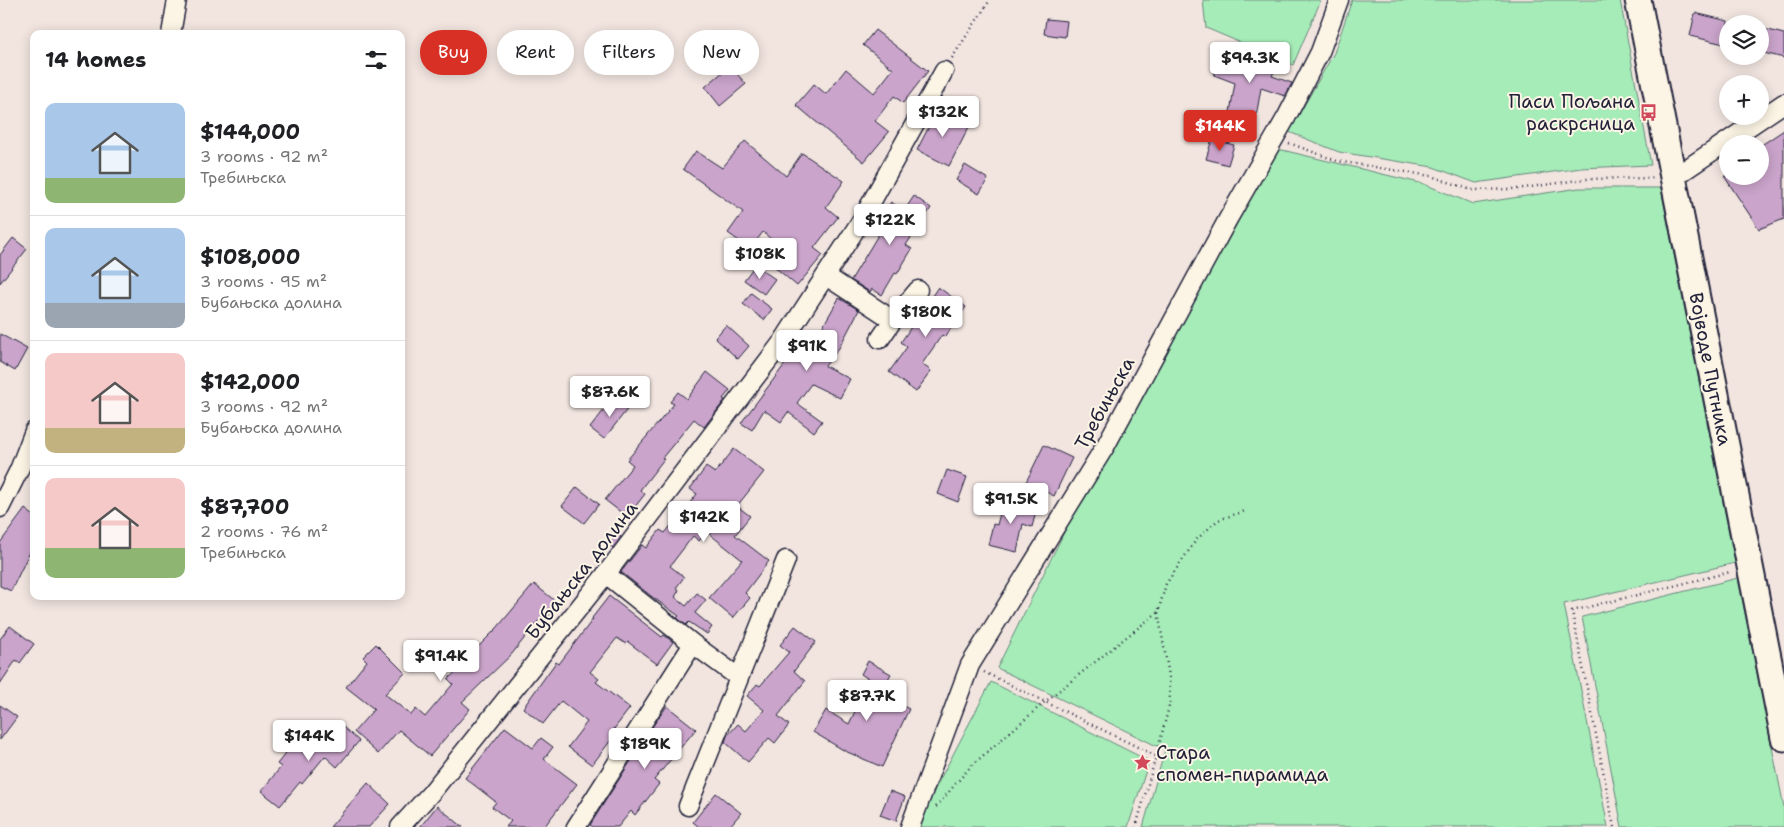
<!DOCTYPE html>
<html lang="en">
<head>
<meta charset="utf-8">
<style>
  :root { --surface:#fff; --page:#f2f2f2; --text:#202124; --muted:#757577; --line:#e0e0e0; --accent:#d93025 }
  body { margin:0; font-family:"Shantell Sans",sans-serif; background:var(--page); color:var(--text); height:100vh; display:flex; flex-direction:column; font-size:19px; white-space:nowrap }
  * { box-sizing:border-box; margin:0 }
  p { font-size:16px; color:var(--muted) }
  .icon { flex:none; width:28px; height:28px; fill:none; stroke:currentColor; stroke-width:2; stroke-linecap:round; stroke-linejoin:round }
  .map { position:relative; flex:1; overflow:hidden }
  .drawer { position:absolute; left:30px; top:30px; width:375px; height:570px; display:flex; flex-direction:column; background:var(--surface); border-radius:10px; box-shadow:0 2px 12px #0003 }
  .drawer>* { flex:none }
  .banner { position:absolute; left:420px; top:30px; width:475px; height:45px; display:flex; gap:10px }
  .fabs { position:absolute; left:1719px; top:15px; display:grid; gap:10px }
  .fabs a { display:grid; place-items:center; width:50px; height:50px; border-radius:50%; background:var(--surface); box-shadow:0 2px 12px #0003; font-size:25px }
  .price { position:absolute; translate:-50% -42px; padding:0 11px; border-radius:5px; background:#fff; color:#222; font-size:16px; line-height:32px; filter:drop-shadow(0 1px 2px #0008) }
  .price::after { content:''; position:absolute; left:50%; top:30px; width:15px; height:11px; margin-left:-8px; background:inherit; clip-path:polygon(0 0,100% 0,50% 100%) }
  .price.active { background:var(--accent); color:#fff }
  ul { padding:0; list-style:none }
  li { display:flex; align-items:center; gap:15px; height:125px; padding:0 15px }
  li+li { border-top:1px solid var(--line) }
  li span { display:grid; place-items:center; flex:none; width:140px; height:100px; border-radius:10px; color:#555 }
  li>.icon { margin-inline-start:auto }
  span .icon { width:60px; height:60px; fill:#fffc; stroke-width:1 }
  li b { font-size:21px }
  h2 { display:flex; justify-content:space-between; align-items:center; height:60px; padding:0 15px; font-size:21px }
  .chip { padding:0 18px; border-radius:22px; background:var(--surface); box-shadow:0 2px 12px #0003; font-size:18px; line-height:45px }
  .chip.active { background:var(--accent); color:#fff }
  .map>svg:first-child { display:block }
  .green { fill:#a6ecb8; stroke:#64877a }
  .building { fill:#caa4cb; stroke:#22223b }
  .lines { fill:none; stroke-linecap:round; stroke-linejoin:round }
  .street-casing { stroke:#22223b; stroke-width:21 }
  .secondary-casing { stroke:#22223b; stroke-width:29 }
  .path { stroke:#22223b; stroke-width:2.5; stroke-dasharray:1 4; stroke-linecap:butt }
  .street { stroke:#fcf5e5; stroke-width:18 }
  .secondary { stroke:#fcf5e5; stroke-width:25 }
  .labels { text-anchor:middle; stroke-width:4; stroke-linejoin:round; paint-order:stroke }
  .poi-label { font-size:19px; fill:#22223b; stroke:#fcf5e5; text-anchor:end }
  .street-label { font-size:19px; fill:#22223b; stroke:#fcf5e5 }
</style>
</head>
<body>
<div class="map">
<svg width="1784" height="827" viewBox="0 0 1784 827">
  <rect width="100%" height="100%" fill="#f2e5e0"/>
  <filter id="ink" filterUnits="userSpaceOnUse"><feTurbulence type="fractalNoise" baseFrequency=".02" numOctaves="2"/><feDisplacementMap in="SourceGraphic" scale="10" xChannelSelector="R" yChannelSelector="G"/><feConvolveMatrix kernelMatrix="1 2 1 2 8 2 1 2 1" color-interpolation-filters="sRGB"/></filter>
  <g filter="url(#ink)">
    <g class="green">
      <path d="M1203 0H1321L1293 65 1206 28Z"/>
      <path d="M1352 0H1620L1651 165 1581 168 1476 183 1433 167 1339 152 1289 132 1334 53Z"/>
      <path d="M1278 149 1424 184 1473 204 1579 188H1661L1735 563 1564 604 1608 827H1143L1165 750 997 668 1089 482 1173 339Z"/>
      <path d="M1738 578 1784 807V827H1622L1582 617Z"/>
      <path d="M991 682 1149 761 1128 827H915Z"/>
    </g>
    <g class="building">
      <path d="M1695 13 1728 21V45L1690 36Z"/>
      <path d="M1046 19 1067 21 1065 37 1044 34Z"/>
      <path d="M1760 28 1784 34V58L1760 52Z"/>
      <path d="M875 30 928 71 903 103 894 96 875 121 889 132 864 162 796 105 814 84 826 94 846 69 874 93 893 69 863 45Z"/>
      <path d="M1244 52 1277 65 1272 76 1292 83 1285 96 1261 88 1255 123 1229 118 1235 83 1214 75 1222 56 1240 62Z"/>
      <path d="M730 66 746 84 720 106 705 87Z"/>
      <path d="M937 111 969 127 949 166 917 150Z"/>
      <path d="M1784 130V219L1759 229 1724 176H1760V146Z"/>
      <path d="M1212 139 1234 145 1228 165 1206 159Z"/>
      <path d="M745 141 786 176 802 153 844 181 826 207 838 217 814 248 823 255 797 286 776 268 788 254 763 232 750 249 728 233 743 212 683 169 696 151 722 168Z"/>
      <path d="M965 165 988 179 979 194 956 180Z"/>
      <path d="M914 196 931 208 906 245 912 249 897 274 895 273 882 295 872 289 870 292 851 280 884 225 878 221 891 202 904 211Z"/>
      <path d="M13 238 27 249 0 283V255Z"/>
      <path d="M755 265 775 279 764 294 744 280Z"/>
      <path d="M938 287 966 307 945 337 942 335 922 364 931 371 916 392 889 372 907 347 901 342Z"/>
      <path d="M751 293 772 309 764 320 743 304Z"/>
      <path d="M839 298 859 310 839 348 825 366 850 379 840 398 811 384 797 403 822 421 814 432 788 412 781 422 764 410 752 430 741 423 812 328 819 333Z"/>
      <path d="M726 325 749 346 738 359 715 338Z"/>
      <path d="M0 334 27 349 15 371 0 362Z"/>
      <path d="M707 372 730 390 723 399 725 400 704 427 694 419 662 458 664 459 640 490 645 494 627 517 605 500 633 465 627 460 674 404 670 402 678 392 687 399Z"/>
      <path d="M615 396 629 407 604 439 590 428Z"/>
      <path d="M1044 445 1072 458 1054 496 1026 482Z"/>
      <path d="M734 449 764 472 737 506 750 516 735 535 769 561 745 593 750 598 733 618 709 598 742 560 707 532 699 541 693 536 670 566 684 577 676 588 679 590 675 597 686 606 697 593 706 600 695 613 712 627 707 634 689 622 686 625 677 618 679 616 651 596 621 572 642 545 646 548 660 530 665 533 697 494 690 489 706 467 715 473Z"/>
      <path d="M947 470 967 477 958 502 938 494Z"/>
      <path d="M577 487 599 504 584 523 562 506Z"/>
      <path d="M1004 498 1037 508 1032 527 1023 524 1017 552 988 545 993 524 997 525Z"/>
      <path d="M25 509 34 516V543L11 591 0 586V543Z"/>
      <path d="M613 530 621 537 613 548 605 541Z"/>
      <path d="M534 584 559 604 543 623 539 620 511 655 462 702 470 709 430 756 399 730 378 754 354 732 374 709 346 687 367 661 363 657 376 644 405 673 385 694 411 715 416 709 425 717 453 684 448 679 476 653 474 651 497 628Z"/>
      <path d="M609 596 662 637 664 635 673 642 657 664 628 642 626 644 617 638 590 672 599 679 596 682 630 708 614 729 622 735 616 745 611 740 592 765 568 747 587 722 561 701 543 724 523 708 556 662 559 664 593 619 592 618Z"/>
      <path d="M10 626 34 644 20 663 16 660 0 684V639Z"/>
      <path d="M795 626 816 642 794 671 805 681 778 716 789 725 775 743 769 738 748 762 725 742 727 736 738 724 746 731 764 710 747 696 757 684 760 686 789 652 780 645Z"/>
      <path d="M868 661 891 674 879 694 909 709 882 767 845 751 813 732 826 710 849 724 870 680 861 674Z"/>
      <path d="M0 705 17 717 0 740Z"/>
      <path d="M667 706 696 729 654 780 659 784 635 815 631 811 618 827H593L590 825 639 748 656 730 652 727Z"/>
      <path d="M336 721 359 741 337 767 325 756 302 784 300 782 280 806 261 791 281 767 277 764 293 744 306 755Z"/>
      <path d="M505 727 533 748 541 738 553 747 544 759 577 784 544 827H506L511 821 492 807 496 802 465 778Z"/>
      <path d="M368 783 390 804 369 827H330Z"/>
      <path d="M890 791 905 797 896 821 880 815Z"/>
      <path d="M716 793 741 813 729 827H699L693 822Z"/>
      <path d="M437 806 463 827H420Z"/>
    </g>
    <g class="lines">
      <defs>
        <g id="street">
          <path d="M171 34 177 0"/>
          <path d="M1673 178 1784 103"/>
          <path d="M826 276 893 320"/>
          <path d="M880 339 893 320 918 290"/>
          <path d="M0 508 19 470 34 431"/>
          <path d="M606 574 693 644 738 677"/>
          <path d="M688 806 786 560"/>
          <path d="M400 827 431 793 606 574 783 341 861 221 944 71"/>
          <path d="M576 827 693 644"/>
          <path d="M910 827 970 665 1106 445 1228 219 1286 118 1320 52 1339 0"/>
        </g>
        <path id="secondary" d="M1638 0 1784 738"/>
      </defs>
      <use href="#street" class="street-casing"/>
      <use href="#secondary" class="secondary-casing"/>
      <g class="path">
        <path d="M952 58 990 0"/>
        <path d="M1289 143 1337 161 1431 176 1472 190 1517 189 1585 179 1654 178"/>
        <path d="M984 672 1156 756 1136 827"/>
        <path d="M1156 756 1170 703 1169 676 1158 612 1166 584 1196 540 1218 520 1245 511"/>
        <path d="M936 807 971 766 1046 701 1158 612"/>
        <path d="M1614 827 1572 611 1730 572"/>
      </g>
      <use href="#street" class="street"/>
      <use href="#secondary" class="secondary"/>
    </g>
  </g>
  <defs>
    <symbol id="bus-bare" viewBox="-9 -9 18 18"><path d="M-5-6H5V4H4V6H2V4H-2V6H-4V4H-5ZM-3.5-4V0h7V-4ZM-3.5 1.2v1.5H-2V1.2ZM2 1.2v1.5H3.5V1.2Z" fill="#d1495b" stroke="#fcf5e5" stroke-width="2.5" paint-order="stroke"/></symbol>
    <symbol id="sight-bare" viewBox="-9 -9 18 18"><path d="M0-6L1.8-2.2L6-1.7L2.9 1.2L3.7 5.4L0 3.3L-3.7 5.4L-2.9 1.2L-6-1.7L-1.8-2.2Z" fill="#d1495b" stroke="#fcf5e5" stroke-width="2.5" paint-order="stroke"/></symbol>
  </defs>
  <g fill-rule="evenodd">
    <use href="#bus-bare" x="1636" y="100" width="25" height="25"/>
    <use href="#sight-bare" x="1130" y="750" width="25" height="25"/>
  </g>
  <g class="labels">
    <g class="poi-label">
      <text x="1635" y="108">Паси Пољана<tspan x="1635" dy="22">раскрсница</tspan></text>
      <text x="1156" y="759" text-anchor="start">Стара<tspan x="1156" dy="22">спомен-пирамида</tspan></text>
    </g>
    <g class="street-label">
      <text transform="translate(1711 369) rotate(79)" y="7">Војводе Путника</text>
      <text transform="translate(1104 403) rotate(-61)" y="7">Требињска</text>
      <text transform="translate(581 570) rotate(-52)" y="7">Бубањска долина</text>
    </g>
  </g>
</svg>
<div class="fabs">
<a><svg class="icon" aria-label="layers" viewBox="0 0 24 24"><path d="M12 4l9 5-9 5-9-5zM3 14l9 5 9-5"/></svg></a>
<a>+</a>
<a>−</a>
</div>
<b class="price" style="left:1250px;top:84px">$94.3K</b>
<b class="price" style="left:943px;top:138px">$132K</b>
<b class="price active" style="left:1220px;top:152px">$144K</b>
<b class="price" style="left:890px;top:246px">$122K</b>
<b class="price" style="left:760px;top:280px">$108K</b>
<b class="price" style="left:926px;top:338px">$180K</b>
<b class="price" style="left:807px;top:372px">$91K</b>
<b class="price" style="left:610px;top:418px">$87.6K</b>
<b class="price" style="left:1011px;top:525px">$91.5K</b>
<b class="price" style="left:704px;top:543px">$142K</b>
<b class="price" style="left:441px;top:682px">$91.4K</b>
<b class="price" style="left:867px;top:722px">$87.7K</b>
<b class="price" style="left:309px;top:762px">$144K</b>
<b class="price" style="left:645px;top:770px">$189K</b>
<div class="banner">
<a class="chip active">Buy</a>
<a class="chip">Rent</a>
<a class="chip">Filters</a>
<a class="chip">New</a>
</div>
<section class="drawer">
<h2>14 homes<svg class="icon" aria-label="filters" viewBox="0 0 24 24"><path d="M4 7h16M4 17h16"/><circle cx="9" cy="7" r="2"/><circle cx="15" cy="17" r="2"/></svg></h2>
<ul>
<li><span style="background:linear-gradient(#a9c7e8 75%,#8fb573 0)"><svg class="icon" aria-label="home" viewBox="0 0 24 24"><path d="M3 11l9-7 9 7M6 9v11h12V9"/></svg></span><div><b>$144,000</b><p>3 rooms · 92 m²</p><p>Требињска</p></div></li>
<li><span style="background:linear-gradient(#a9c7e8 75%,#9aa5b1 0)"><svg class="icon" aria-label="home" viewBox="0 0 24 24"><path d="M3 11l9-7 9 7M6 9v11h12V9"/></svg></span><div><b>$108,000</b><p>3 rooms · 95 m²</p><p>Бубањска долина</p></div></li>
<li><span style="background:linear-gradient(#f6c9c9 75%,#c2b280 0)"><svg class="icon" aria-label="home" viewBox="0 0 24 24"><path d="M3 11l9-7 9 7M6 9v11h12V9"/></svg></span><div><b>$142,000</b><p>3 rooms · 92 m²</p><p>Бубањска долина</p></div></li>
<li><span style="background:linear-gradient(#f6c9c9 70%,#8fb573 0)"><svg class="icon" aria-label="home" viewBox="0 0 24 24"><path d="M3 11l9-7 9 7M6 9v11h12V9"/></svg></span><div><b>$87,700</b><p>2 rooms · 76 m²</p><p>Требињска</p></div></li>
</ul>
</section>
</div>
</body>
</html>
